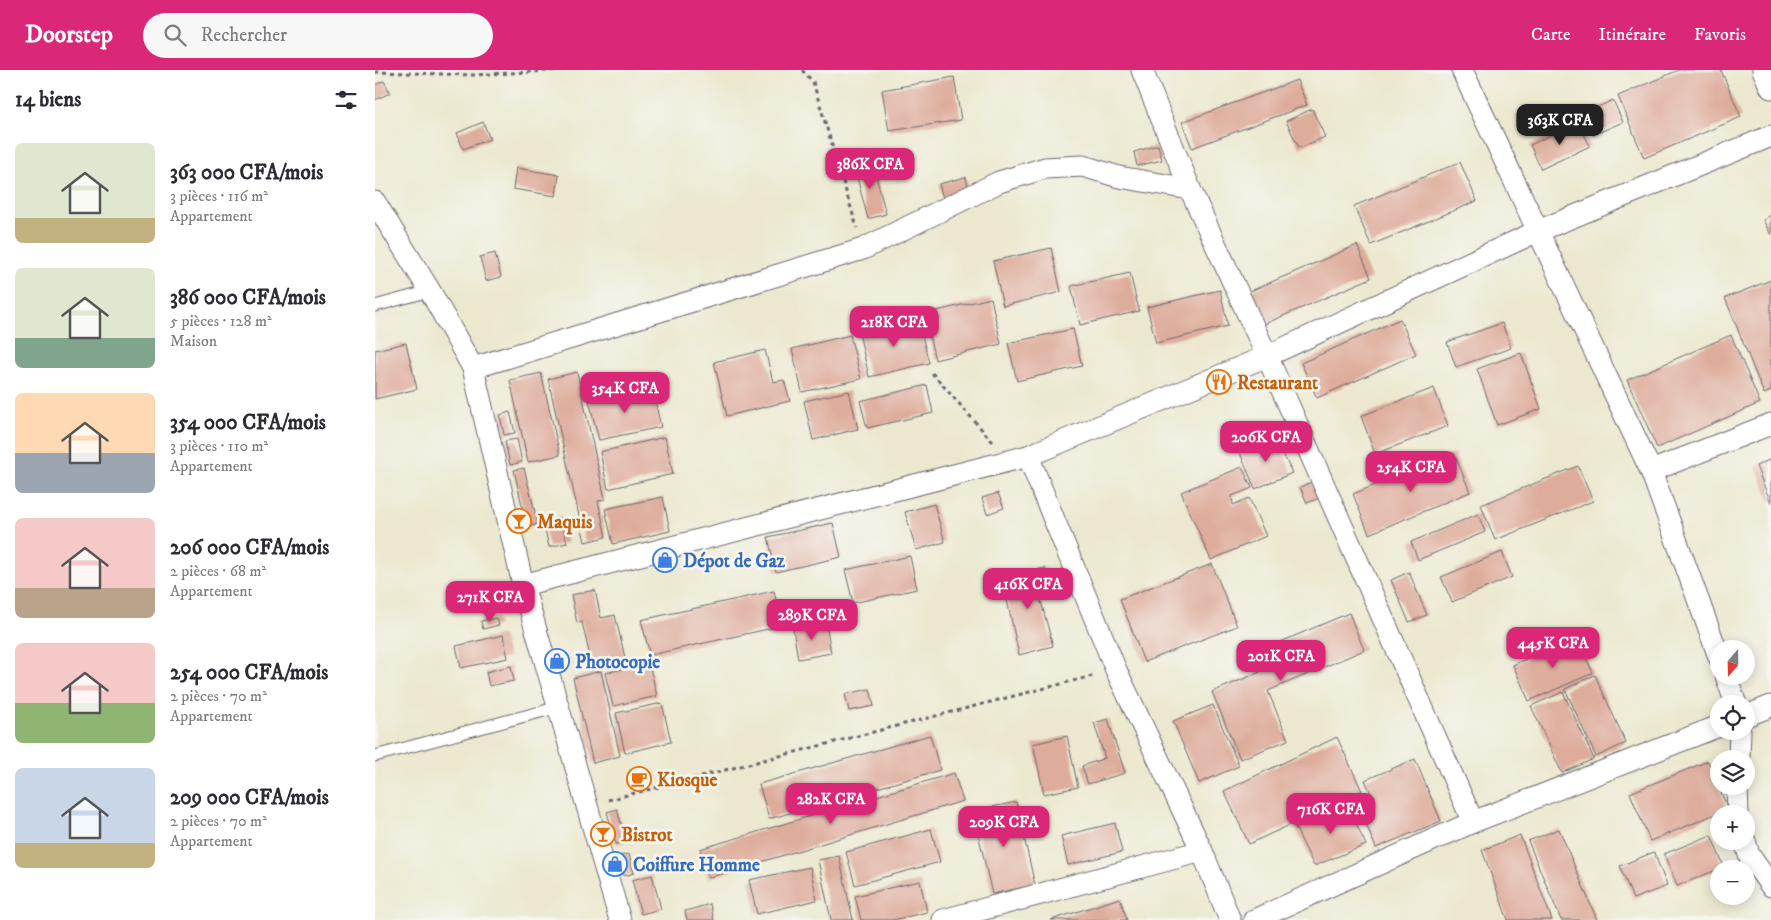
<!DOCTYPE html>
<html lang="fr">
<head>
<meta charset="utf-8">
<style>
  :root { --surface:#fff; --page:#f7f7f7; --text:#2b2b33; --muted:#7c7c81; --accent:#db2777 }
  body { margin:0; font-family:"IM FELL DW Pica",serif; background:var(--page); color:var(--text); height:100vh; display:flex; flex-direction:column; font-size:19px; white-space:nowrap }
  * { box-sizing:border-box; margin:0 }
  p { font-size:16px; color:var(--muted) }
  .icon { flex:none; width:28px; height:28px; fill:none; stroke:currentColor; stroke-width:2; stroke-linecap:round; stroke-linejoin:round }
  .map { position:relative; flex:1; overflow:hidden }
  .details { display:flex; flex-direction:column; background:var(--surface); width:375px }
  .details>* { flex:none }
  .needle { width:32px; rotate:200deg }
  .buttons { position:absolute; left:1335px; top:570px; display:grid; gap:10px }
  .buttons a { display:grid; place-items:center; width:45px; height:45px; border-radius:50%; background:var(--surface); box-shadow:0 2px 12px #0003; font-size:25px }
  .price { position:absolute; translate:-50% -42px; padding:0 11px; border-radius:10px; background:var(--accent); color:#fff; font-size:16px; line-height:32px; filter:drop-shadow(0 1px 2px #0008) }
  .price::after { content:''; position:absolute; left:50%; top:30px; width:15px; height:11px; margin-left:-8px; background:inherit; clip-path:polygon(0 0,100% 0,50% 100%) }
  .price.on { background:#222; color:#fff }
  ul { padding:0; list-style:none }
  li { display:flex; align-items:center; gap:15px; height:125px; padding:0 15px }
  li span { display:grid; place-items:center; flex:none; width:140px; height:100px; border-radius:8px; color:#555 }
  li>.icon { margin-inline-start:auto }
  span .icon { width:60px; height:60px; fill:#fffc; stroke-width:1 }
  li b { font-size:21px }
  h2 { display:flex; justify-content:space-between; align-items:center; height:60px; padding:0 15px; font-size:21px }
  header { display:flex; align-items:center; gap:30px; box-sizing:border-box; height:70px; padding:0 25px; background:var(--accent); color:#fff }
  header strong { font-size:24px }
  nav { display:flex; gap:28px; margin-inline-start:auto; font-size:18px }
  .search { width:350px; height:45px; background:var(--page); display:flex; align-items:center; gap:12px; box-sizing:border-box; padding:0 18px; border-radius:28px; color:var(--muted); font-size:19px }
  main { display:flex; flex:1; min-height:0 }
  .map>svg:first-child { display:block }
  .building { fill:#deac9b }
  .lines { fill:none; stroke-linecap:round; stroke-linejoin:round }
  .service-casing { stroke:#69676f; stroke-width:13 }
  .minor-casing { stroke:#69676f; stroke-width:23 }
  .path { stroke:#69676f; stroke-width:3; stroke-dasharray:4 4; stroke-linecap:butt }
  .service { stroke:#fff; stroke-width:11 }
  .minor { stroke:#fff; stroke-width:21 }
  .labels { text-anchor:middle; stroke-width:5; stroke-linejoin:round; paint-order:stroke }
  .food-label { font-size:19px; font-weight:bold; fill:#c56008; stroke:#f6f6f2; text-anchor:start }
  .shop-label { font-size:19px; font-weight:bold; fill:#366cbe; stroke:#f6f6f2; text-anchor:start }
</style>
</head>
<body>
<header>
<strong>Doorstep</strong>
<div class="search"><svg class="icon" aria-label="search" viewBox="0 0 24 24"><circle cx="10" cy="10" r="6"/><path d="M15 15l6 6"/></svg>Rechercher</div>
<nav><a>Carte</a><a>Itinéraire</a><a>Favoris</a></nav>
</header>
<main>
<section class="details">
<h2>14 biens<svg class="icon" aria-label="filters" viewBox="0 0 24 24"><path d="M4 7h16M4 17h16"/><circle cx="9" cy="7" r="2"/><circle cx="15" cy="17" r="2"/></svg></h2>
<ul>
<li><span style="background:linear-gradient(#dfe7d0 75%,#c2b280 0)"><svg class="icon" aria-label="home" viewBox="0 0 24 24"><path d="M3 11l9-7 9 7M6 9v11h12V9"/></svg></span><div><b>363 000 CFA/mois</b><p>3 pièces · 116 m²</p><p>Appartement</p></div></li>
<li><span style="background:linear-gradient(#dfe7d0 70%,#7fa58c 0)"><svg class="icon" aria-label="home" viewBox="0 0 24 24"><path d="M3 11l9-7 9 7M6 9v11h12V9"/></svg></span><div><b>386 000 CFA/mois</b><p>5 pièces · 128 m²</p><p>Maison</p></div></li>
<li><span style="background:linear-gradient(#ffd9b3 60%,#9aa5b1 0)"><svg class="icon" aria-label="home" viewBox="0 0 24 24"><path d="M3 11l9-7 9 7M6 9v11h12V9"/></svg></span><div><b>354 000 CFA/mois</b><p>3 pièces · 110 m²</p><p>Appartement</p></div></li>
<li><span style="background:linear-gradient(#f6c9c9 70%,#b9a48a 0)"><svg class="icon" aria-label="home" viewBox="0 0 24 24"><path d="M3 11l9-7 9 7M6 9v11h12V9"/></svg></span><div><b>206 000 CFA/mois</b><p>2 pièces · 68 m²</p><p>Appartement</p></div></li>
<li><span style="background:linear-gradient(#f6c9c9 60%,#8fb573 0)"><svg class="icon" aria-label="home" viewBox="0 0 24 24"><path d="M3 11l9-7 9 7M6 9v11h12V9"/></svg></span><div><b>254 000 CFA/mois</b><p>2 pièces · 70 m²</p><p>Appartement</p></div></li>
<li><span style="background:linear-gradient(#c9d6e8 75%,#c2b280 0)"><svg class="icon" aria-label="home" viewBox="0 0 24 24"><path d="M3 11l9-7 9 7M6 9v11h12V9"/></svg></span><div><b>209 000 CFA/mois</b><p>2 pièces · 70 m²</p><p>Appartement</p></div></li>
</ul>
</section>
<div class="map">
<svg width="1396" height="850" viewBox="0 0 1396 850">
  <rect width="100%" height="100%" fill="#f6f6f2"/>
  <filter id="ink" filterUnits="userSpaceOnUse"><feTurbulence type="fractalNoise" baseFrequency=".02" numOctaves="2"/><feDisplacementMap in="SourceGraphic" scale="10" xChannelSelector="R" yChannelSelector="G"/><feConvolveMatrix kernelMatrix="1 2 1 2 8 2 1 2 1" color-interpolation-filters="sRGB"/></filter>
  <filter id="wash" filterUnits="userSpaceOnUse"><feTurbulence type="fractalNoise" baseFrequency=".0096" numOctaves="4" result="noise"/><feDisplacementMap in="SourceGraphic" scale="20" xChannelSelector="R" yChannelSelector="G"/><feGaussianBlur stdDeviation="1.12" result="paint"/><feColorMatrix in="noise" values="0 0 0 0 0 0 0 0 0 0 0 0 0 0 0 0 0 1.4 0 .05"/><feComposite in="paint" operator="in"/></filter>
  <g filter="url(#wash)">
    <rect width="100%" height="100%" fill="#ece8cf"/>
    <g id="blocks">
      <g class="building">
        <path d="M1304 0H1346L1366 47 1269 88 1243 26Z"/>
        <path d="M579 7 586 50 514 61 507 20Z"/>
        <path d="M922 10 932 35 817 78 807 52Z"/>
        <path d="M9 11 15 23 0 30V15Z"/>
        <path d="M1238 30 1248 52 1218 65 1208 44Z"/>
        <path d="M937 39 950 67 924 78 911 51Z"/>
        <path d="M108 52 115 69 88 79 82 63Z"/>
        <path d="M1203 52 1215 76 1166 99 1155 75Z"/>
        <path d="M783 75 787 90 762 96 759 82Z"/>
        <path d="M497 91 511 144 493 149 479 96Z"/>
        <path d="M1085 92 1102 131 996 175 979 136Z"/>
        <path d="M141 98 184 105 181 126 138 119Z"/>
        <path d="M591 107 594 121 568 128 564 114Z"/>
        <path d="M1396 145V165L1388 150Z"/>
        <path d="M982 175 996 208 878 259 864 226Z"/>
        <path d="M676 178 686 222 628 236 618 191Z"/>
        <path d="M120 183 126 207 111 211 105 187Z"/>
        <path d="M755 203 764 241 705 255 696 216Z"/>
        <path d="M1396 210V321L1389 324 1350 228Z"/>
        <path d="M845 220 853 256 781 273 772 237Z"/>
        <path d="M616 228 626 274 560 290 549 244Z"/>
        <path d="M543 249 554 293 494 307 484 263Z"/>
        <path d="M1025 249 1041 284 942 328 926 293Z"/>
        <path d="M1127 253 1136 278 1081 297 1072 272Z"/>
        <path d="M698 259 707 296 642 311 633 273Z"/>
        <path d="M475 265 486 309 427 322 417 279Z"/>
        <path d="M1356 265 1385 333 1282 378 1252 310Z"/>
        <path d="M31 273 42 319 0 329V280Z"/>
        <path d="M390 280 398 312 409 310 415 331 352 346 339 292Z"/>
        <path d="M1146 283 1166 339 1122 355 1102 299Z"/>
        <path d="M202 302 230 429 223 431 231 467 210 472 173 309Z"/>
        <path d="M166 303 185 385 153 392 135 310Z"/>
        <path d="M552 315 558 343 492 358 485 331Z"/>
        <path d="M277 317 286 357 224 370 214 331Z"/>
        <path d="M1059 318 1073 356 1000 384 986 346Z"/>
        <path d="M474 321 483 359 438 370 429 331Z"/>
        <path d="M135 342 140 363 129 365 125 345Z"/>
        <path d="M290 367 298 404 233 419 225 382Z"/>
        <path d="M901 368 917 403 880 419 865 383Z"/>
        <path d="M142 369 147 392 135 395 130 371Z"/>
        <path d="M1079 383 1095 422 994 464 978 424Z"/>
        <path d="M1396 389V433L1381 396Z"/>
        <path d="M1203 396 1218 431 1120 470 1106 435Z"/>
        <path d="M867 397 877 418 857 426 858 435 874 428 891 466 836 490 806 422Z"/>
        <path d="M149 398 163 454 152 457 139 400Z"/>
        <path d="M937 412 944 428 932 433 925 417Z"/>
        <path d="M623 423 629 438 612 444 607 428Z"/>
        <path d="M288 427 295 461 238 474 230 439Z"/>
        <path d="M559 434 570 472 541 480 530 442Z"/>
        <path d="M1103 444 1110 462 1043 490 1036 472Z"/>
        <path d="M186 447 192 473 174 477 168 451Z"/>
        <path d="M458 453 466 487 401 502 393 467Z"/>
        <path d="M1127 482 1137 507 1077 532 1066 507Z"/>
        <path d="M535 486 542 519 478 533 470 500Z"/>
        <path d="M837 494 862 556 769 592 745 529Z"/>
        <path d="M670 498 679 517 663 520 678 576 644 585 627 507Z"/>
        <path d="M1034 502 1052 545 1034 552 1016 510Z"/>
        <path d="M220 520 226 548 240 545 251 592 218 600 207 552 202 553 196 525Z"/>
        <path d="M399 521 407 556 275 585 266 550Z"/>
        <path d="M974 543 989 580 893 621 913 670 865 689 837 622 885 602 877 584Z"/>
        <path d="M122 548 124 555 108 559 106 551Z"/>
        <path d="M451 553 456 583 423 589 418 559Z"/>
        <path d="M128 565 133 588 86 598 81 576Z"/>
        <path d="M1201 566 1218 603 1154 631 1138 595Z"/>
        <path d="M274 593 282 626 238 636 230 603Z"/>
        <path d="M136 596 139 611 114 616 111 602Z"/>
        <path d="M226 601 245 686 218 693 198 608Z"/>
        <path d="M1220 605 1251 673 1221 687 1190 619Z"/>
        <path d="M495 619 499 636 474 641 470 624Z"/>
        <path d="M1188 622 1219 689 1187 703 1156 636Z"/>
        <path d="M287 633 296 672 250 683 241 643Z"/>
        <path d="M838 635 864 696 824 713 798 651Z"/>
        <path d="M733 649 750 703 713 714 707 696 730 688 719 653Z"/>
        <path d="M555 665 565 700 394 749 384 714Z"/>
        <path d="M692 666 703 717 669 724 658 674Z"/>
        <path d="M962 667 987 721 874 774 849 721Z"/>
        <path d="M1040 689 1066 751 1001 778 981 730 996 724 990 710Z"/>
        <path d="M1333 691 1353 739 1275 771 1255 723Z"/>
        <path d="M579 703 588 731 333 808 325 779Z"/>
        <path d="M641 732 660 815 617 824 598 741Z"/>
        <path d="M972 734 991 775 939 796 920 757Z"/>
        <path d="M242 739 251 772 241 774 232 742Z"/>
        <path d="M740 753 747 782 693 795 686 766Z"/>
        <path d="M556 759 565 792 480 815 471 782Z"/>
        <path d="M1184 759 1222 850H1186L1153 771Z"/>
        <path d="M1145 765 1177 850H1133L1107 780Z"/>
        <path d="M1336 765 1349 797 1302 816 1289 784Z"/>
        <path d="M1279 782 1292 816 1258 829 1245 796Z"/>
        <path d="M254 784 259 803 249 806 244 786Z"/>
        <path d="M464 786 478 850H456L443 790Z"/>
        <path d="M435 797 442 830 382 844 374 810Z"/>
        <path d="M277 805 286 839 266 844 257 810Z"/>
        <path d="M545 811 552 842 518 850H486L480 826Z"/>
        <path d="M745 828 752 850H676Z"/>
        <path d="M335 834 339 850H312L310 841Z"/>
      </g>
    </g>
  </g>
  <g filter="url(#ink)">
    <use href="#blocks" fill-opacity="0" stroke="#69676f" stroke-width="1"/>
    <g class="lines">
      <defs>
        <g id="service">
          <path d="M0 236 55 221"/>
          <path d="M0 686 184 637"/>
        </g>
        <g id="minor">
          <path d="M767 0 815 119 892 286 1098 752"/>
          <path d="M1087 0 1276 401 1344 587"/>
          <path d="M1388 0 1396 18"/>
          <path d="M0 132 55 221 98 298 148 515 245 850"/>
          <path d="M98 298 488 179 624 112 670 98 708 96 744 107 815 119"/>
          <path d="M653 386 741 600 827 781 855 850"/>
          <path d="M1276 401 1396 354"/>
          <path d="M148 515 653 386 892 286 1163 161 1396 66"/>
          <path d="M1351 606 1361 634"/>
          <path d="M1371 646 1396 636"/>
          <path d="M1364 689 1365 661"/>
          <path d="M1362 716 1363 744"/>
          <path d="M1370 771 1374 785 1396 816"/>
          <path d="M568 850 827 781"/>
          <path d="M879 850 1098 752 1344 656"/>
        </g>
      </defs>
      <use href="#service" class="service-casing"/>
      <use href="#minor" class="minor-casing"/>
      <g class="path">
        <path d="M427 0 438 12 482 158"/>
        <path d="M0 2 98 5 191 0"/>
        <path d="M557 303 618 372"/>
        <path d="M233 730 721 605"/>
      </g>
      <use href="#service" class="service"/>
      <use href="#minor" class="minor"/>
    </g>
  </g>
  <defs>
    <symbol id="restaurant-ring" viewBox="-11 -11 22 22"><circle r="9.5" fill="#f6f6f2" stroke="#e8710a" stroke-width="1.5"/><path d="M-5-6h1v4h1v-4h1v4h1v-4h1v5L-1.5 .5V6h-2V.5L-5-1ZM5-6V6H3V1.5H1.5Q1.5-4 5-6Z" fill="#e8710a"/></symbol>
    <symbol id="bar-ring" viewBox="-11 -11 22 22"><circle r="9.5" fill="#f6f6f2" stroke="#e8710a" stroke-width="1.5"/><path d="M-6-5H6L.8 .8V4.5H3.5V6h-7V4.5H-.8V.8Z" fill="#e8710a"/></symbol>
    <symbol id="shop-ring" viewBox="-11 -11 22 22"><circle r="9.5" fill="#f6f6f2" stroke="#3f7fe0" stroke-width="1.5"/><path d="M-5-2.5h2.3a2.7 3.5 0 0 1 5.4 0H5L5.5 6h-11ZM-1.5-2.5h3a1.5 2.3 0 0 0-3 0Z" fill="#3f7fe0"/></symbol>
    <symbol id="cafe-ring" viewBox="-11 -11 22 22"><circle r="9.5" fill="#f6f6f2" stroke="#e8710a" stroke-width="1.5"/><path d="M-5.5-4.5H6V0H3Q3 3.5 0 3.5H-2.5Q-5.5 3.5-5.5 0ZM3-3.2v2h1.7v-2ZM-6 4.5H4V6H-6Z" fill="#e8710a"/></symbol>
  </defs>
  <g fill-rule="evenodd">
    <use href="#restaurant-ring" x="830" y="298" width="28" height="28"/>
    <use href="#bar-ring" x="130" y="437" width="28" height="28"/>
    <use href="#shop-ring" x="276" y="476" width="28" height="28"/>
    <use href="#shop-ring" x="168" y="577" width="28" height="28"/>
    <use href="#cafe-ring" x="250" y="695" width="28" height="28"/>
    <use href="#bar-ring" x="214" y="750" width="28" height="28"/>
    <use href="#shop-ring" x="226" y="780" width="28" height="28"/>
  </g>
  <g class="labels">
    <g class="food-label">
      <text x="862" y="319">Restaurant</text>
      <text x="162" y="458">Maquis</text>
      <text x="282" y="716">Kiosque</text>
      <text x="246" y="771">Bistrot</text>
    </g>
    <g class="shop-label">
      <text x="308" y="497">Dépot de Gaz</text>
      <text x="200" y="598">Photocopie</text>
      <text x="258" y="801">Coiffure Homme</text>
    </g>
  </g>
</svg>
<div class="buttons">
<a><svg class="needle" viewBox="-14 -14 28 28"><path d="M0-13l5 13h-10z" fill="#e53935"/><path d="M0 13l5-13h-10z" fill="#7c7c81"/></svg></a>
<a><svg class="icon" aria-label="locate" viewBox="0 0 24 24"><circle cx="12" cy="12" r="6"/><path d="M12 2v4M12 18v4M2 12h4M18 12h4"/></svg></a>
<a><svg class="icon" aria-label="layers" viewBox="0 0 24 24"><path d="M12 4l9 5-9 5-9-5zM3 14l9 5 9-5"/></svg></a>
<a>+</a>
<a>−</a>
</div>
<b class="price on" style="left:1185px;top:76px">363K CFA</b>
<b class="price" style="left:495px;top:120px">386K CFA</b>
<b class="price" style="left:519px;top:278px">218K CFA</b>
<b class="price" style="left:250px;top:344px">354K CFA</b>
<b class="price" style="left:891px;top:393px">206K CFA</b>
<b class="price" style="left:1036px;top:423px">254K CFA</b>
<b class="price" style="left:653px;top:540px">416K CFA</b>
<b class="price" style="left:115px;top:553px">271K CFA</b>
<b class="price" style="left:437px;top:571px">289K CFA</b>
<b class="price" style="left:1178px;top:599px">445K CFA</b>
<b class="price" style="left:906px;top:612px">201K CFA</b>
<b class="price" style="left:456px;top:755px">282K CFA</b>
<b class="price" style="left:956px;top:765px">716K CFA</b>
<b class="price" style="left:629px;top:778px">209K CFA</b>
</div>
</main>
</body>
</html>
